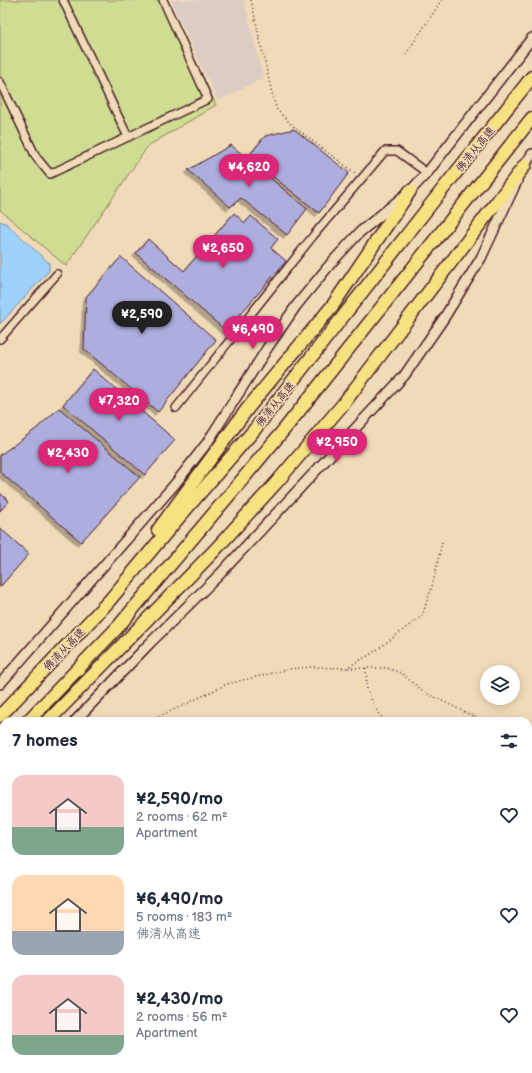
<!DOCTYPE html>
<html lang="en">
<head>
<meta charset="utf-8">
<style>
  :root { --surface:#fff; --page:#f6f6f7; --text:#1f2937; --muted:#747a83; --accent:#db2777 }
  body { margin:0; font-family:"Balsamiq Sans","LXGW WenKai TC",sans-serif; background:var(--page); color:var(--text); height:100vh; display:flex; flex-direction:column; font-size:15px; white-space:nowrap }
  * { box-sizing:border-box; margin:0 }
  p { font-size:13px; color:var(--muted) }
  .icon { flex:none; width:22px; height:22px; fill:none; stroke:currentColor; stroke-width:2; stroke-linecap:round; stroke-linejoin:round }
  .map { position:relative; flex:1; overflow:hidden }
  .panel { position:absolute; left:0px; top:717px; width:532px; height:356px; display:flex; flex-direction:column; background:var(--surface); border-radius:12px 12px 0 0; box-shadow:0 2px 10px #0003 }
  .panel>* { flex:none }
  .controls { position:absolute; left:480px; top:665px; display:grid; gap:8px }
  .controls a { display:grid; place-items:center; width:40px; height:40px; border-radius:50%; background:var(--surface); box-shadow:0 2px 10px #0003; font-size:20px }
  .price { position:absolute; translate:-50% -34px; padding:0 9px; border-radius:14px; background:var(--accent); color:#fff; font-size:13px; line-height:26px; filter:drop-shadow(0 1px 2px #0008) }
  .price::after { content:''; position:absolute; left:50%; top:24px; width:12px; height:9px; margin-left:-6px; background:inherit; clip-path:polygon(0 0,100% 0,50% 100%) }
  .price.current { background:#222; color:#fff }
  ul { padding:0; list-style:none }
  li { display:flex; align-items:center; gap:12px; height:100px; padding:0 12px }
  li span { display:grid; place-items:center; flex:none; width:112px; height:80px; border-radius:12px; color:#555 }
  li>.icon { margin-inline-start:auto }
  span .icon { width:48px; height:48px; fill:#fffc; stroke-width:1 }
  li b { font-size:17px }
  h2 { display:flex; justify-content:space-between; align-items:center; height:48px; padding:0 12px; font-size:17px }
  .map>svg:first-child { display:block }
  .built { fill:#dccdc4 }
  .green { fill:#cedd91; stroke:#8c7e5e }
  .water { fill:#9cd2fb; stroke:#7b8aa8 }
  .building { fill:#adadde; stroke:#4a1f2b; filter:url(#shadow) }
  .lines { fill:none; stroke-linecap:round; stroke-linejoin:round }
  .street-casing { stroke:#4a1f2b; stroke-width:10 }
  .secondary-casing { stroke:#4a1f2b; stroke-width:12 }
  .highway-casing { stroke:#4a1f2b; stroke-width:15 }
  .path { stroke:#4a1f2b; stroke-width:1.5; stroke-dasharray:1 3; stroke-linecap:butt }
  .street { stroke:#f0dbb9; stroke-width:7 }
  .secondary { stroke:#f0dbb9; stroke-width:9 }
  .highway { stroke:#f6e281; stroke-width:12 }
  .labels { text-anchor:middle; stroke-width:3; stroke-linejoin:round; paint-order:stroke }
  .street-label { font-size:11px; fill:#4a1f2b; stroke:#f0dbb9 }
</style>
</head>
<body>
<div class="map">
<svg width="532" height="1073" viewBox="0 0 532 1073">
  <defs>
    <filter id="shadow"><feDropShadow dx="-3.5" dy="3.5" stdDeviation="0" flood-color="#0004"/></filter>
  </defs>
  <rect width="100%" height="100%" fill="#f0dbb9"/>
  <filter id="ink" filterUnits="userSpaceOnUse"><feTurbulence type="fractalNoise" baseFrequency=".025" numOctaves="2"/><feDisplacementMap in="SourceGraphic" scale="8" xChannelSelector="R" yChannelSelector="G"/><feConvolveMatrix kernelMatrix="1 2 1 2 8 2 1 2 1" color-interpolation-filters="sRGB"/></filter>
  <g filter="url(#ink)">
    <path class="built" d="M170 0H244L263 78 218 101Z"/>
    <g class="green">
      <path d="M0 0H167L216 105 148 146 66 266 0 210Z"/>
      <path d="M528 885 532 891V1073H389L392 1069H528Z"/>
    </g>
    <path class="water" d="M0 221 7 224 49 263V271L0 324Z"/>
    <g class="building">
      <path d="M294 129 349 173 319 213 248 157 265 136Z"/>
      <path d="M231 145 307 209 287 235 241 198 230 207 188 170Z"/>
      <path d="M234 213 245 223 251 216 278 239 271 248 286 261 226 331 136 253 148 239 184 271Z"/>
      <path d="M121 257 216 340 158 412 84 349 86 297Z"/>
      <path d="M93 369 175 440 145 475 63 405Z"/>
      <path d="M59 408 140 477 81 542 0 472V455L36 429Z"/>
      <path d="M0 493 9 501 0 511Z"/>
      <path d="M0 528 29 554 0 587Z"/>
      <path d="M532 747V774L528 768V750Z"/>
      <path d="M532 793V870L530 849 528 844V796Z"/>
    </g>
    <g class="lines">
      <defs>
        <g id="street">
          <path d="M63 0 128 137"/>
          <path d="M0 82 36 157 50 174 208 99 163 0"/>
          <path d="M0 339 57 274"/>
          <path d="M176 408 313 236 385 151H397L427 173"/>
        </g>
        <g id="secondary">
          <path d="M522 169 532 154"/>
          <path d="M0 684 175 484 207 443 268 347 296 306 332 262 360 232 410 191 427 173 532 38"/>
          <path d="M75 721 150 643 220 574 404 376 444 318 481 258 517 181"/>
          <path d="M0 813 4 808"/>
        </g>
        <g id="highway">
          <path d="M158 530 248 408 333 305 410 191"/>
          <path d="M0 716 109 601 175 522 255 429 431 204 532 77"/>
          <path d="M28 721 117 628 236 487 287 426 532 118"/>
          <path d="M48 721 215 550 276 483 344 403 525 165"/>
          <path d="M0 750 4 746"/>
          <path d="M0 769 4 765"/>
        </g>
      </defs>
      <use href="#street" class="street-casing"/>
      <use href="#secondary" class="secondary-casing"/>
      <use href="#highway" class="highway-casing"/>
      <g class="path">
        <path d="M251 0 270 85 275 104 277 110 293 126 356 174"/>
        <path d="M406 54 442 0"/>
        <path d="M348 668H387L401 673 424 692 483 721"/>
        <path d="M366 668 367 690 378 713 385 721"/>
        <path d="M148 721 180 707 227 684 289 669 311 667 346 668 371 654 422 616 433 583 442 542"/>
        <path d="M0 858 4 853"/>
        <path d="M528 1018 532 1022"/>
        <path d="M0 1019 4 1023"/>
        <path d="M528 1024 532 1022"/>
        <path d="M19 1073 20 1069"/>
        <path d="M454 1073 456 1069"/>
      </g>
      <use href="#street" class="street"/>
      <use href="#secondary" class="secondary"/>
      <use href="#highway" class="highway"/>
    </g>
  </g>
  <g class="labels">
    <g class="street-label">
      <text transform="translate(475 149) rotate(-51)" y="4">佛清从高速</text>
      <text transform="translate(275 404) rotate(-51)" y="4">佛清从高速</text>
      <text transform="translate(64 649) rotate(-46)" y="4">佛清从高速</text>
    </g>
  </g>
</svg>
<div class="controls">
<a><svg class="icon" aria-label="layers" viewBox="0 0 24 24"><path d="M12 4l9 5-9 5-9-5zM3 14l9 5 9-5"/></svg></a>
</div>
<b class="price" style="left:249px;top:188px">¥4,620</b>
<b class="price" style="left:223px;top:269px">¥2,650</b>
<b class="price current" style="left:142px;top:335px">¥2,590</b>
<b class="price" style="left:253px;top:350px">¥6,490</b>
<b class="price" style="left:119px;top:422px">¥7,320</b>
<b class="price" style="left:337px;top:463px">¥2,950</b>
<b class="price" style="left:68px;top:474px">¥2,430</b>
<section class="panel">
<h2>7 homes<svg class="icon" aria-label="filters" viewBox="0 0 24 24"><path d="M4 7h16M4 17h16"/><circle cx="9" cy="7" r="2"/><circle cx="15" cy="17" r="2"/></svg></h2>
<ul>
<li><span style="background:linear-gradient(#f6c9c9 65%,#7fa58c 0)"><svg class="icon" aria-label="home" viewBox="0 0 24 24"><path d="M3 11l9-7 9 7M6 9v11h12V9"/></svg></span><div><b>¥2,590/mo</b><p>2 rooms · 62 m²</p><p>Apartment</p></div><svg class="icon" aria-label="heart" viewBox="0 0 24 24"><path d="M12 20l-8-8c-3-5 5-10 8-4 3-6 11-1 8 4z"/></svg></li>
<li><span style="background:linear-gradient(#ffd9b3 70%,#9aa5b1 0)"><svg class="icon" aria-label="home" viewBox="0 0 24 24"><path d="M3 11l9-7 9 7M6 9v11h12V9"/></svg></span><div><b>¥6,490/mo</b><p>5 rooms · 183 m²</p><p>佛清从高速</p></div><svg class="icon" aria-label="heart" viewBox="0 0 24 24"><path d="M12 20l-8-8c-3-5 5-10 8-4 3-6 11-1 8 4z"/></svg></li>
<li><span style="background:linear-gradient(#f6c9c9 75%,#7fa58c 0)"><svg class="icon" aria-label="home" viewBox="0 0 24 24"><path d="M3 11l9-7 9 7M6 9v11h12V9"/></svg></span><div><b>¥2,430/mo</b><p>2 rooms · 56 m²</p><p>Apartment</p></div><svg class="icon" aria-label="heart" viewBox="0 0 24 24"><path d="M12 20l-8-8c-3-5 5-10 8-4 3-6 11-1 8 4z"/></svg></li>
</ul>
</section>
</div>
</body>
</html>
